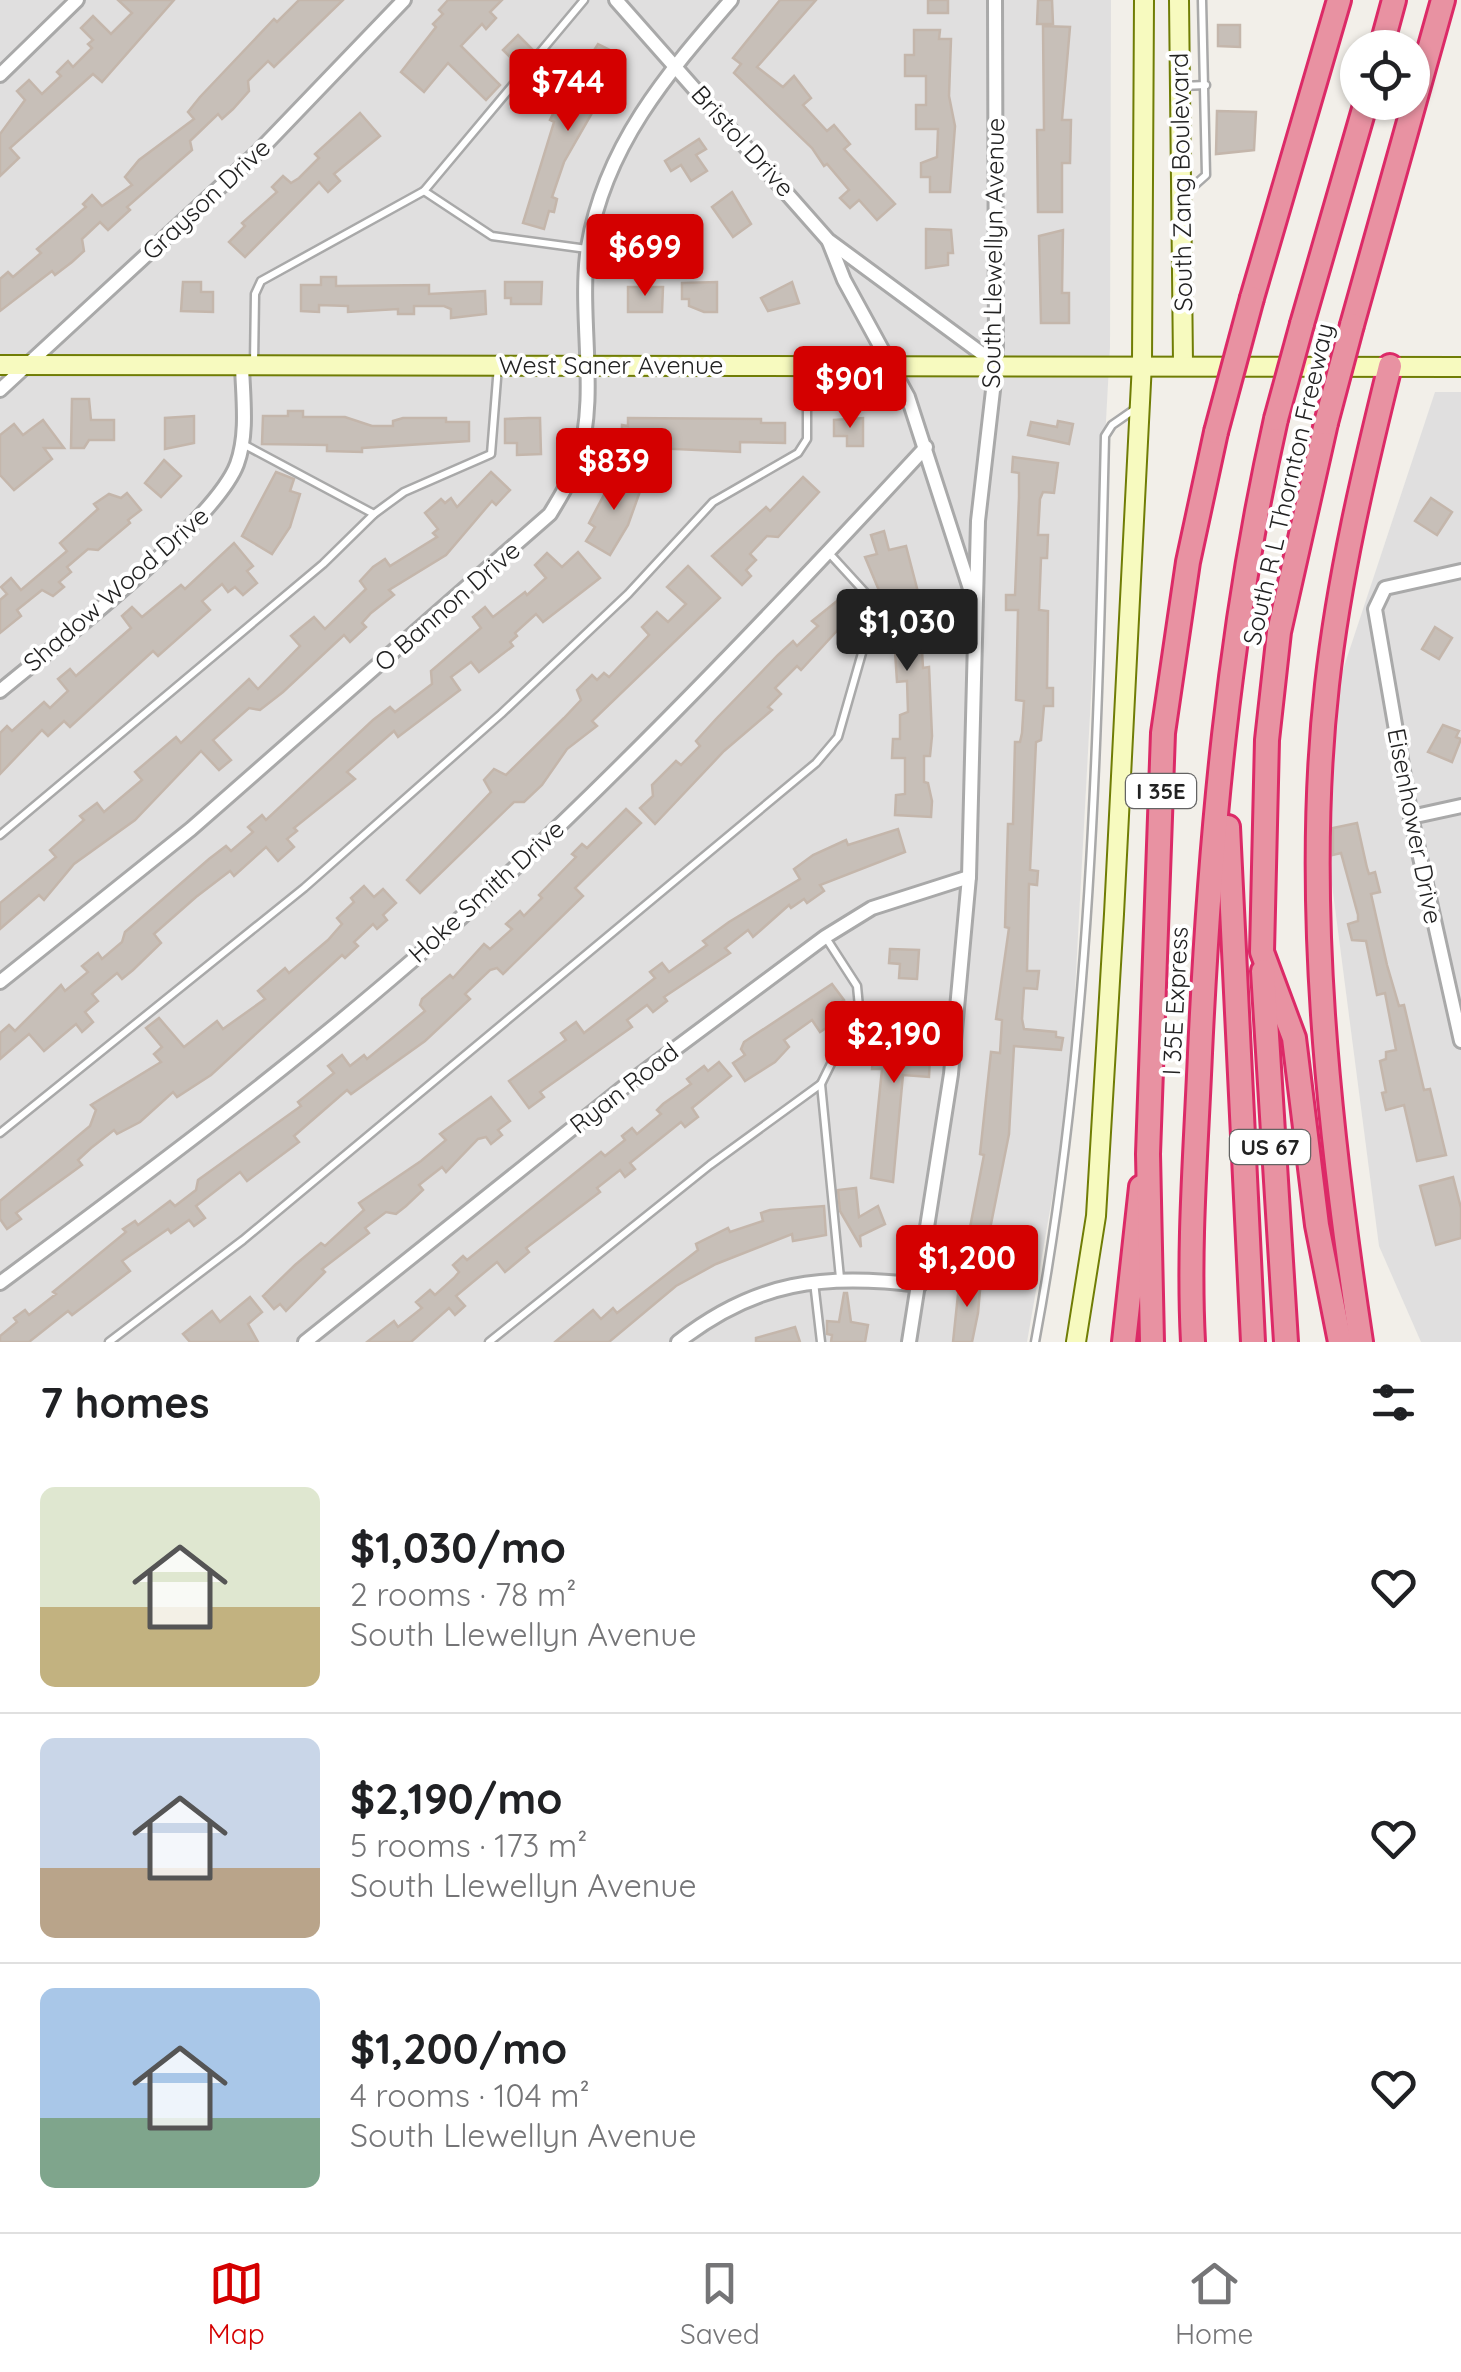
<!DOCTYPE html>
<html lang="en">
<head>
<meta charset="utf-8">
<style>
  :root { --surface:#fff; --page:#f2f2f2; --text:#202124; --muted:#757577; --line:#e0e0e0; --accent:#d40000 }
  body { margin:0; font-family:Quicksand,sans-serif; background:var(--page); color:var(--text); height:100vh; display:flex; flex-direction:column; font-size:38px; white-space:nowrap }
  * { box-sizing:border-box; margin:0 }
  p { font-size:32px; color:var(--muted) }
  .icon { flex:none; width:55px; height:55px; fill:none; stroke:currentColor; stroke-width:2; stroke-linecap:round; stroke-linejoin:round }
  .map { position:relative; height:1342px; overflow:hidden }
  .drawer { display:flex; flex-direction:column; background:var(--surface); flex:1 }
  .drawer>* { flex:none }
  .buttons { position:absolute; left:1340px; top:30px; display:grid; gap:20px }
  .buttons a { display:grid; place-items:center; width:90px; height:90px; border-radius:50%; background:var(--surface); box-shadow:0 2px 8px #0004; font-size:50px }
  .price { position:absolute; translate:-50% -85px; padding:0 22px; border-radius:10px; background:var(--accent); color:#fff; font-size:32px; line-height:65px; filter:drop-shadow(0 2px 5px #0008) }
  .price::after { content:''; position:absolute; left:50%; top:60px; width:30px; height:22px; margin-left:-15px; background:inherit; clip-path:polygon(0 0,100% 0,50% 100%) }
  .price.current { background:#222; color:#fff }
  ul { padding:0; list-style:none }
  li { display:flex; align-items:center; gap:30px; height:250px; padding:0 40px }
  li+li { border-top:2px solid var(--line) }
  li span { display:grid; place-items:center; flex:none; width:280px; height:200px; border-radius:15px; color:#555 }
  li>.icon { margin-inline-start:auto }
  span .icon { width:120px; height:120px; fill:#fffc; stroke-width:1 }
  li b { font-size:42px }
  h2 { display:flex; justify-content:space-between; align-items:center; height:120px; padding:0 40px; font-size:42px }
  .dock { display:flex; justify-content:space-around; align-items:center; height:140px; border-top:2px solid var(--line); background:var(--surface); font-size:28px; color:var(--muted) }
  .dock a { display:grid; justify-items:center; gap:5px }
  .dock .current { color:var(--accent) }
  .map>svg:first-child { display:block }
  .residential { fill:#e0dfdf }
  .building { fill:#c7bfb8; stroke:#c4b6ab; stroke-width:2.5 }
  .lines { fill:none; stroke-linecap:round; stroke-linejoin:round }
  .lane-casing { stroke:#a9a9a9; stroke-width:11 }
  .street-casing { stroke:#a9a9a9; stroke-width:18 }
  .secondary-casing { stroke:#707d05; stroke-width:22 }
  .highway-casing { stroke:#dc2a67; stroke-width:28 }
  .lane { stroke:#fff; stroke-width:6 }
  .street { stroke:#fff; stroke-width:12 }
  .secondary { stroke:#f7fabf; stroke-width:18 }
  .highway { stroke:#e892a2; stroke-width:22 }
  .highway-bridge-casing { stroke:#dc2a67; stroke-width:28; stroke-linecap:butt }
  .highway-bridge { stroke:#e892a2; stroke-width:22 }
  .labels { text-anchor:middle; stroke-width:8; stroke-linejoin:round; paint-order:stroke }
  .shield { fill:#fff; stroke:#646464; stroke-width:2.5 }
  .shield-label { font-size:22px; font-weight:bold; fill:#222 }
  .street-label { font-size:25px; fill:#222; stroke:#fff }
</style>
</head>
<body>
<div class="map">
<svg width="1461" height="1342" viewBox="0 0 1461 1342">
  <rect width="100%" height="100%" fill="#f2efe9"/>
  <g class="residential">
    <path d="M0 0H1111L1110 347 1069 1101 1027 1342H0Z"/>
    <path d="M1435 392H1461V1342H1421L1379 1246 1315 754Z"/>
  </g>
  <g class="building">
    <path d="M118 0H174L102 82 93 74 10 148 19 158 0 176V134L25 100 17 91 29 80 42 94 61 76 57 72 68 61 73 67 92 48 88 44 93 40 81 28 93 16 111 34 132 13Z"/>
    <path d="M299 0H343L274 67 268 61 248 81 249 91 233 109 222 119 218 114 190 141 192 150 127 207 130 210 108 230 100 222 82 239 84 251 72 262 55 275 52 271 0 311V279L8 272 13 277 41 253 37 249 86 207 83 204 92 195 102 206 132 185 125 177 139 160 194 119 188 112 200 97 274 19 277 22Z"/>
    <path d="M448 0H502L490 12 496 18 486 29 482 24 461 46 500 85 486 100 448 63 424 92 401 72 436 27 433 24 443 14 439 10Z"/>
    <path d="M780 0H816L757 67 783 87 794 76 811 98 803 105 827 131 834 125 850 144 844 149 895 204 877 220 859 200 850 208 840 198 849 190 827 164 824 166 812 148 734 73 741 64 733 58Z"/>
    <rect x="928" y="0" width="20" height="13"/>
    <path d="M1038 0H1052L1053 24H1037Z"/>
    <path d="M1218 25H1240V47L1218 46Z"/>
    <path d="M1043 26 1070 27 1062 120H1071L1070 163H1062V212H1038L1037 130H1044Z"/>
    <path d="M914 30H940L939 39H951L949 96 955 126 950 192H930V177H921V163L937 157 938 129H916V105H926V76H905V55H914Z"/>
    <path d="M518 35 533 50 518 65 503 50Z"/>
    <path d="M598 44 612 51 608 59 614 62 612 78 564 162 552 197 557 199 554 212 549 211 544 229 523 223 554 122 550 120 561 98 571 103 588 81 578 75Z"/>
    <path d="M1217 111 1256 112 1254 150 1216 154Z"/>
    <path d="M360 113 380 136 334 174 340 181 328 192 319 182 245 257 229 242 245 226 242 223 277 192 272 187 283 176 291 183 299 178 319 158 315 154Z"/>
    <path d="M699 139 706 149 696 155 707 171 691 181 681 165 671 171 665 161Z"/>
    <path d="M732 192 751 224 733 237 712 207Z"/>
    <path d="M926 229 951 230 953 253H948V265L926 268Z"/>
    <path d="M1063 230 1062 293H1069V323H1041L1039 236Z"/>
    <path d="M321 277H336V286L429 285V294L485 291 486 314 451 318V309L444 306H414V314H398V309L348 312V306L319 305V312L301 311V285H321Z"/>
    <path d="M183 282H201V292H213V312L181 311Z"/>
    <path d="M505 282H542L541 304H511V298H505Z"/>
    <path d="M717 282V312H704L689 306V299H682V283Z"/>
    <path d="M792 282 799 303 768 311 761 298Z"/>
    <path d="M628 287H663L662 312H628Z"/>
    <path d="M72 399H89L91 420H114V440H89L84 448H71Z"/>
    <path d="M288 411H303V417H345L372 426H393V421L403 418H446V422H469V441L362 448V452L327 451V445L262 444 263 416H288Z"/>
    <path d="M194 416V443L165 449V418Z"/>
    <path d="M529 418H540L541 454 517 455V443H505V419Z"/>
    <path d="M628 418 761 419V423H785V443L740 442V452L653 448V456L621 454 622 425 628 426Z"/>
    <path d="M863 418V446H847V436H834V420Z"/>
    <path d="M43 420 64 448H44L52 459 14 490 0 475V435L14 424 23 435Z"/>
    <path d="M1058 421 1073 424 1069 444 1028 435 1031 422 1057 427Z"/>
    <path d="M1013 457 1058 463 1054 493 1043 492 1040 499 1038 535H1048L1047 558H1041L1039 610 1048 611 1047 688H1053V706H1044L1041 740 1036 742 1030 870 1038 871 1037 885 1029 884 1027 971H1039L1037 989 1024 988 1022 1019 1024 1029 1056 1032V1037L1063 1038 1061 1050 1014 1046 1009 1134 989 1234 996 1236 992 1266 973 1262 975 1245 967 1243 984 1155 980 1154 991 1052 1000 1053 1002 1020 996 1019 1009 928 1005 927 1008 824H1013L1015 742H1020L1022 733 1024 701 1016 700 1018 610H1006V595H1015L1019 497V473L1012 472Z"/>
    <path d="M164 460 181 476 161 497 145 483Z"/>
    <path d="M276 472 294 479 290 491 300 494 290 527 272 554 242 536Z"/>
    <path d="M491 472 510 490 496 505 492 501 446 555 389 590 394 595 371 613 362 623 366 627 350 642 344 635 283 692 260 710 249 708 213 740 231 760 219 770 201 751 135 820 74 864 44 900 39 895 0 929V903L56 857 50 850 84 820 80 816 97 803 104 812 142 780 135 772 176 737 181 743 249 679 258 689 300 646 291 636 314 617 325 629 366 589 360 581 373 567 385 559 390 566 437 537 433 533 438 529 425 513 441 499 445 503 451 498 457 507Z"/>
    <path d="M616 472 643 483 628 525 610 555 586 541 595 527 589 523Z"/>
    <path d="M803 477 819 492 778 537 767 536 750 554 756 560 746 570 751 576 742 585 712 556 766 507 770 511Z"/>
    <path d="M127 493 141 510 128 520 130 523 98 550 88 549 67 567 71 572 59 582 64 587 53 596 42 590 17 610 21 616 0 633V600L7 594 1 587 11 578 21 590 67 551 60 543 98 509 94 504 109 494 121 498Z"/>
    <path d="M1431 498 1452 512 1437 535 1415 521Z"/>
    <path d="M884 531 889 550 906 546 919 596 923 668 929 667 932 736 930 756H924V782L928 783 932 801 931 817 895 815 896 795 905 794V758H892L893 739H900V715L908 712 907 681 897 682 895 651 901 657 894 597 883 600 865 557 877 554 871 535Z"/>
    <path d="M234 543 253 566 247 571 257 583 243 595 235 587 228 592 222 584 202 601 210 610 158 656 153 651 70 727 64 721 48 736 42 730 0 774V733L7 726 12 731 44 702 50 708 68 691 58 679 70 669 76 676 131 628 122 616 132 607 142 617 181 585 185 589Z"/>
    <path d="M578 552 600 578 543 622 536 614 515 633 517 636 510 642 513 646 479 672 471 662 451 677 460 690 398 737 394 731 347 772 355 779 294 828 297 831 287 839 294 847 278 861 266 847 234 876 230 871 196 897 154 934 161 943 133 970 122 979 117 973 92 994 98 1001 85 1012 93 1022 82 1032 76 1024 44 1051 29 1034 0 1059V1033L9 1025 15 1031 61 985 65 991 88 972 82 966 98 953 102 959 122 942 125 932 209 859 226 846 231 851 253 832 248 827 262 815 266 820 373 720 390 707 395 712 432 684 431 671 481 628 473 617 485 607 493 617 525 592 527 595 546 578 535 565 547 553 562 567Z"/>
    <path d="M688 566 720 598 592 721 597 726 567 749 542 785 524 802H514L420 893 407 880 491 792 484 780 494 769 506 775 564 718 581 700 577 690 592 675 597 680 604 673 609 677 649 635 642 627 657 612 668 622 686 604 667 587Z"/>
    <path d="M842 597 855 611 801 670 797 666 775 688 781 694 768 707 772 710 724 751 655 824 640 808 653 796 652 785 676 761 681 765 700 746 696 741 716 719 778 655 793 641 797 646 818 626 812 621Z"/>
    <path d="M1435 627 1452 638 1439 659 1422 649Z"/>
    <path d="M1443 725 1459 731 1456 737 1461 739 1452 762 1428 752Z"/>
    <path d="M626 809 641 823 575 888 583 896 503 974 497 968 490 970 465 994 470 999 425 1041 351 1094 347 1090 294 1136 299 1142 247 1181 240 1172 196 1206 205 1218 194 1226 189 1220 171 1233 168 1229 122 1261 130 1271 72 1315 68 1311 29 1342H0V1336L17 1322 14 1318 25 1310 29 1315 56 1294 53 1292 126 1232 123 1229 135 1221 138 1225 170 1201 175 1206 196 1190 198 1180 301 1106 298 1102 334 1073 328 1066 342 1055 350 1066 364 1055 367 1059 407 1026 425 1011 420 1005 422 999 450 975 453 978 484 944 490 949 512 929 506 924 520 911 524 916 542 898 539 895 576 857 572 854 582 844 587 848Z"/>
    <path d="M1357 823 1367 868 1369 874 1375 872 1380 892 1371 894 1387 965 1399 1006 1404 1005 1424 1090 1430 1089 1446 1155 1417 1161 1404 1105 1386 1110 1382 1093 1386 1092 1380 1061 1386 1059V1052L1396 1050 1385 993 1377 995 1366 941 1352 940 1348 924 1358 921V915L1341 853 1333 855V828Z"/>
    <path d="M898 829 905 852 820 885 824 891 807 903 804 899 791 908 789 905 753 937 748 930 725 948 730 953 664 997 667 1001 653 1012 647 1005 627 1020 632 1027 540 1092 544 1097 529 1108 509 1081 566 1040 561 1033 576 1022 584 1033 655 978 650 972 662 963 669 972 707 945 703 941 729 922 800 879 794 869 813 855 846 840 848 845Z"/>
    <path d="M364 886 374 897 383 889 396 903 383 915 387 920 377 929 373 924 354 942 358 946 345 958 342 955 211 1075 177 1097 173 1092 140 1122 117 1134 114 1130 91 1148 78 1160 82 1165 16 1213 21 1219 7 1229 0 1219V1201L90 1126 96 1110 91 1105 161 1062 154 1054 162 1047 146 1028 159 1018 184 1047 217 1021 223 1029 265 999 258 991 285 968 289 973 328 940 342 924 337 918 354 902 351 898Z"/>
    <path d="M890 949 919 950 917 979 899 978 900 964 889 963Z"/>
    <path d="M832 984 844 1000 833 1008 840 1019 820 1032 812 1020 784 1040 789 1047 775 1062 745 1081 733 1063 745 1055 741 1049 744 1042Z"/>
    <path d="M888 1003 910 1005 909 1013 916 1014 909 1056 930 1058 929 1077 903 1075 893 1182 871 1178 882 1069H872L873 1055 883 1056Z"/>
    <path d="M719 1062 731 1076 692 1108 698 1117 685 1127 681 1122 630 1163 635 1169 625 1177 620 1170 597 1188 600 1192 526 1248 529 1252 505 1272 497 1262 456 1296 465 1306 455 1315 449 1308 411 1342H367L394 1321 398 1327 422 1308 416 1302 430 1290 435 1295 454 1278 459 1272 453 1265 463 1256 467 1260 601 1152 605 1156 625 1140 622 1136 632 1128 637 1134 661 1114 657 1110 663 1104 691 1084 687 1079 704 1066 708 1071Z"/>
    <path d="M491 1097 510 1121 498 1130 502 1135 491 1144 486 1137 478 1139 446 1172 442 1167 419 1185 423 1190 406 1206 396 1214 386 1212 365 1228 369 1233 322 1269 325 1272 286 1311 280 1304 274 1309 263 1296 295 1265 321 1243 325 1246 364 1210 359 1203 421 1161 446 1140 440 1134Z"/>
    <path d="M1453 1177 1461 1208V1238L1436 1245 1420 1186Z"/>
    <path d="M856 1188 859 1217 878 1206 885 1224 860 1236 861 1247 840 1211 838 1190Z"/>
    <path d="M824 1206 826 1235 793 1241 792 1234 716 1264 676 1286 609 1342H555L593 1310 601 1319 613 1308 617 1313 698 1250 696 1244 728 1228 730 1232 763 1221 761 1213 770 1210Z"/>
    <path d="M965 1277 981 1279 978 1313 972 1342H953L959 1285 964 1286Z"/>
    <path d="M844 1293H847L851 1322 868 1325 865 1342H831L832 1335 827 1334V1321L839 1322Z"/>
    <path d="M250 1297 262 1312 248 1324 258 1342H190L183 1334 212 1311 220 1322Z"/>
    <path d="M795 1327 800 1342H756V1338Z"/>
  </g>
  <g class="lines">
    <defs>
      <g id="lane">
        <path d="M1182 86 1206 85"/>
        <path d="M424 191 584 0"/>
        <path d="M1187 192 1206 175 1202 0"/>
        <path d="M254 364 255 294 261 281 424 191 492 236 587 249"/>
        <path d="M243 444 374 514"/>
        <path d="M0 835 323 564 374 514 404 492 491 454 498 366"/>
        <path d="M826 938 857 986 859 1007 821 1084 840 1278"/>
        <path d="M0 1133 304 888 501 714 628 594 713 502 798 453 807 439V369"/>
        <path d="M814 1282 821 1342"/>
        <path d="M109 1342 243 1240 816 763 838 737 874 611 872 600 829 553"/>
        <path d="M489 1342 710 1165 821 1084"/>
        <path d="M1035 1342C1091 1044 1098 739 1105 436L1112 425 1135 409"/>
      </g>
      <g id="street">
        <path d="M616 0 828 240 996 364"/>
        <path d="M0 75 77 0"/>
        <path d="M829 242 844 280 908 397 973 598"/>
        <path d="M0 390 259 151 404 0"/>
        <path d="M1461 571 1385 588 1375 609 1411 817 1461 1041"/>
        <path d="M0 691C54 646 215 523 237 464 248 434 243 398 242 366"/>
        <path d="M1411 817 1461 806"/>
        <path d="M0 982 191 829 550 514C560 497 572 479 578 460 599 396 578 314 588 247 605 146 666 75 731 0"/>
        <path d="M0 1283C172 1155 345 1027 502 880 649 743 789 595 926 447"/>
        <path d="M305 1342 629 1083 825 937 872 908 969 877"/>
        <path d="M678 1342C756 1281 823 1273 920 1285"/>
        <path d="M909 1342 951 1074 969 877 978 521 996 364 995 0"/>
      </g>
      <g id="secondary">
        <path d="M1179 0 1183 363"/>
        <path d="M0 365 1461 367"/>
        <path d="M1076 1342 1096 1216 1114 914 1142 363 1144 0"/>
      </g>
      <g id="highway">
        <path d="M1381 48 1394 0"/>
        <path d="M1252 298 1339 0"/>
        <path d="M1302 324 1366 102"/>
        <path d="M1352 325 1443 0"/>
        <path d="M1326 423 1279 632 1267 740 1262 952 1294 1038 1317 1225 1340 1342"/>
        <path d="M1228 827 1253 1342"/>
        <path d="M1263 971 1286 1342"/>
        <path d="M1124 1342 1141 1187"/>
        <path d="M1152 1342 1148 1154 1163 733 1188 562 1216 432"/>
        <path d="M1193 1342C1188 1246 1196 1149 1200 1053 1210 840 1229 627 1276 419"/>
        <path d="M1361 1342C1329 1131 1303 899 1327 685 1339 577 1364 471 1390 366"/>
      </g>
    </defs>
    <use href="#lane" class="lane-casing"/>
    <use href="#street" class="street-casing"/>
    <use href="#secondary" class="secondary-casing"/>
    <use href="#highway" class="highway-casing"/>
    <use href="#lane" class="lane"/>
    <use href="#street" class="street"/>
    <use href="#secondary" class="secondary"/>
    <use href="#highway" class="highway"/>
    <defs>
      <g id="highway-bridge">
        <path d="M1276 419 1302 324"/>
        <path d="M1326 423 1352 325"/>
        <path d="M1216 432 1252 298"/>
      </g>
    </defs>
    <use href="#highway-bridge" class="highway-bridge-casing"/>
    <use href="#highway-bridge" class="highway-bridge"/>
  </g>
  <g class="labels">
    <g class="shield">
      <rect x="1126" y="774" width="70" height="34" rx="8"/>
      <rect x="1230" y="1130" width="80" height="34" rx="8"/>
    </g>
    <g class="shield-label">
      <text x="1161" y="799">I 35E</text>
      <text x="1270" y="1155">US 67</text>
    </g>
    <g class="street-label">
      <text transform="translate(743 141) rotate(48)" y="9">Bristol Drive</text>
      <text transform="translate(1181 182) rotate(-91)" y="9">South Zang Boulevard</text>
      <text transform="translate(206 199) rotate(-43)" y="9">Grayson Drive</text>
      <text transform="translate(993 253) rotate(-89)" y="9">South Llewellyn Avenue</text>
      <text x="611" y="374">West Saner Avenue</text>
      <text transform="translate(1288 484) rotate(-77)" y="9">South R L Thornton Freeway</text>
      <text transform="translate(116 589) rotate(-41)" y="9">Shadow Wood Drive</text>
      <text transform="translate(447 606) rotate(-41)" y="9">O Bannon Drive</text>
      <text transform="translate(1415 826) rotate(79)" y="9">Eisenhower Drive</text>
      <text transform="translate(486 891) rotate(-42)" y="9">Hoke Smith Drive</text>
      <text transform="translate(1175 1001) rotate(-87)" y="9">I 35E Express</text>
      <text transform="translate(624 1088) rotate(-38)" y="9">Ryan Road</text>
    </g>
  </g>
</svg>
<div class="buttons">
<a><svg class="icon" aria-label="locate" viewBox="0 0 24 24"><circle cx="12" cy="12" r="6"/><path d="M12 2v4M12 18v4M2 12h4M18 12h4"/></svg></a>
</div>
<b class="price" style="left:568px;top:134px">$744</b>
<b class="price" style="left:645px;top:299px">$699</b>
<b class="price" style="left:850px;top:431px">$901</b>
<b class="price" style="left:614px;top:513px">$839</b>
<b class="price current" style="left:907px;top:674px">$1,030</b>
<b class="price" style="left:894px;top:1086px">$2,190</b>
<b class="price" style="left:967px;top:1310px">$1,200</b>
</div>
<section class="drawer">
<h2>7 homes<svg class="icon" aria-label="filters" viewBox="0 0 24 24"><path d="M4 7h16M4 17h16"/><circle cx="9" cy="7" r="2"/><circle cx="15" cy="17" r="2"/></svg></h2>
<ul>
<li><span style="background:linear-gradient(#dfe7d0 60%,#c2b280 0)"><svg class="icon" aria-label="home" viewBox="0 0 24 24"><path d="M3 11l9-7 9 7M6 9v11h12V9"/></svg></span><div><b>$1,030/mo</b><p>2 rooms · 78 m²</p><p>South Llewellyn Avenue</p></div><svg class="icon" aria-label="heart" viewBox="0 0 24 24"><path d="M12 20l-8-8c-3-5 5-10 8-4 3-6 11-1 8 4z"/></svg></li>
<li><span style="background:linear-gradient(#c9d6e8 65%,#b9a48a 0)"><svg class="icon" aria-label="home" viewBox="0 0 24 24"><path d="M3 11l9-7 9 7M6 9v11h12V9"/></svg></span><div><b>$2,190/mo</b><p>5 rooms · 173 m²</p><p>South Llewellyn Avenue</p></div><svg class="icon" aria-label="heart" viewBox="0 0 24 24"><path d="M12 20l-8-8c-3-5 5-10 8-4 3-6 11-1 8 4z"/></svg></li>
<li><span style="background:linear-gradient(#a9c7e8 65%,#7fa58c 0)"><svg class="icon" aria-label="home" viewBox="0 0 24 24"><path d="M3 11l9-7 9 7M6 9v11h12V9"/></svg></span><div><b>$1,200/mo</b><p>4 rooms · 104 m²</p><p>South Llewellyn Avenue</p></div><svg class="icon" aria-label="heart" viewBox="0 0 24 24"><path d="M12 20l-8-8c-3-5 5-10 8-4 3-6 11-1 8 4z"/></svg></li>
</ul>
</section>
<nav class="dock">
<a class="current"><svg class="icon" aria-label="map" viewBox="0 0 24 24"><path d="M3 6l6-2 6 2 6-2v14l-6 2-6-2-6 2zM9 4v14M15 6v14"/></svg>Map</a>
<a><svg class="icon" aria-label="saved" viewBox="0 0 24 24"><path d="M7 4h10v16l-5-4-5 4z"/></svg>Saved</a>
<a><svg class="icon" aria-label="home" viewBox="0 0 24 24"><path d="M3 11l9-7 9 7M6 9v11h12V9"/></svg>Home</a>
</nav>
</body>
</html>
